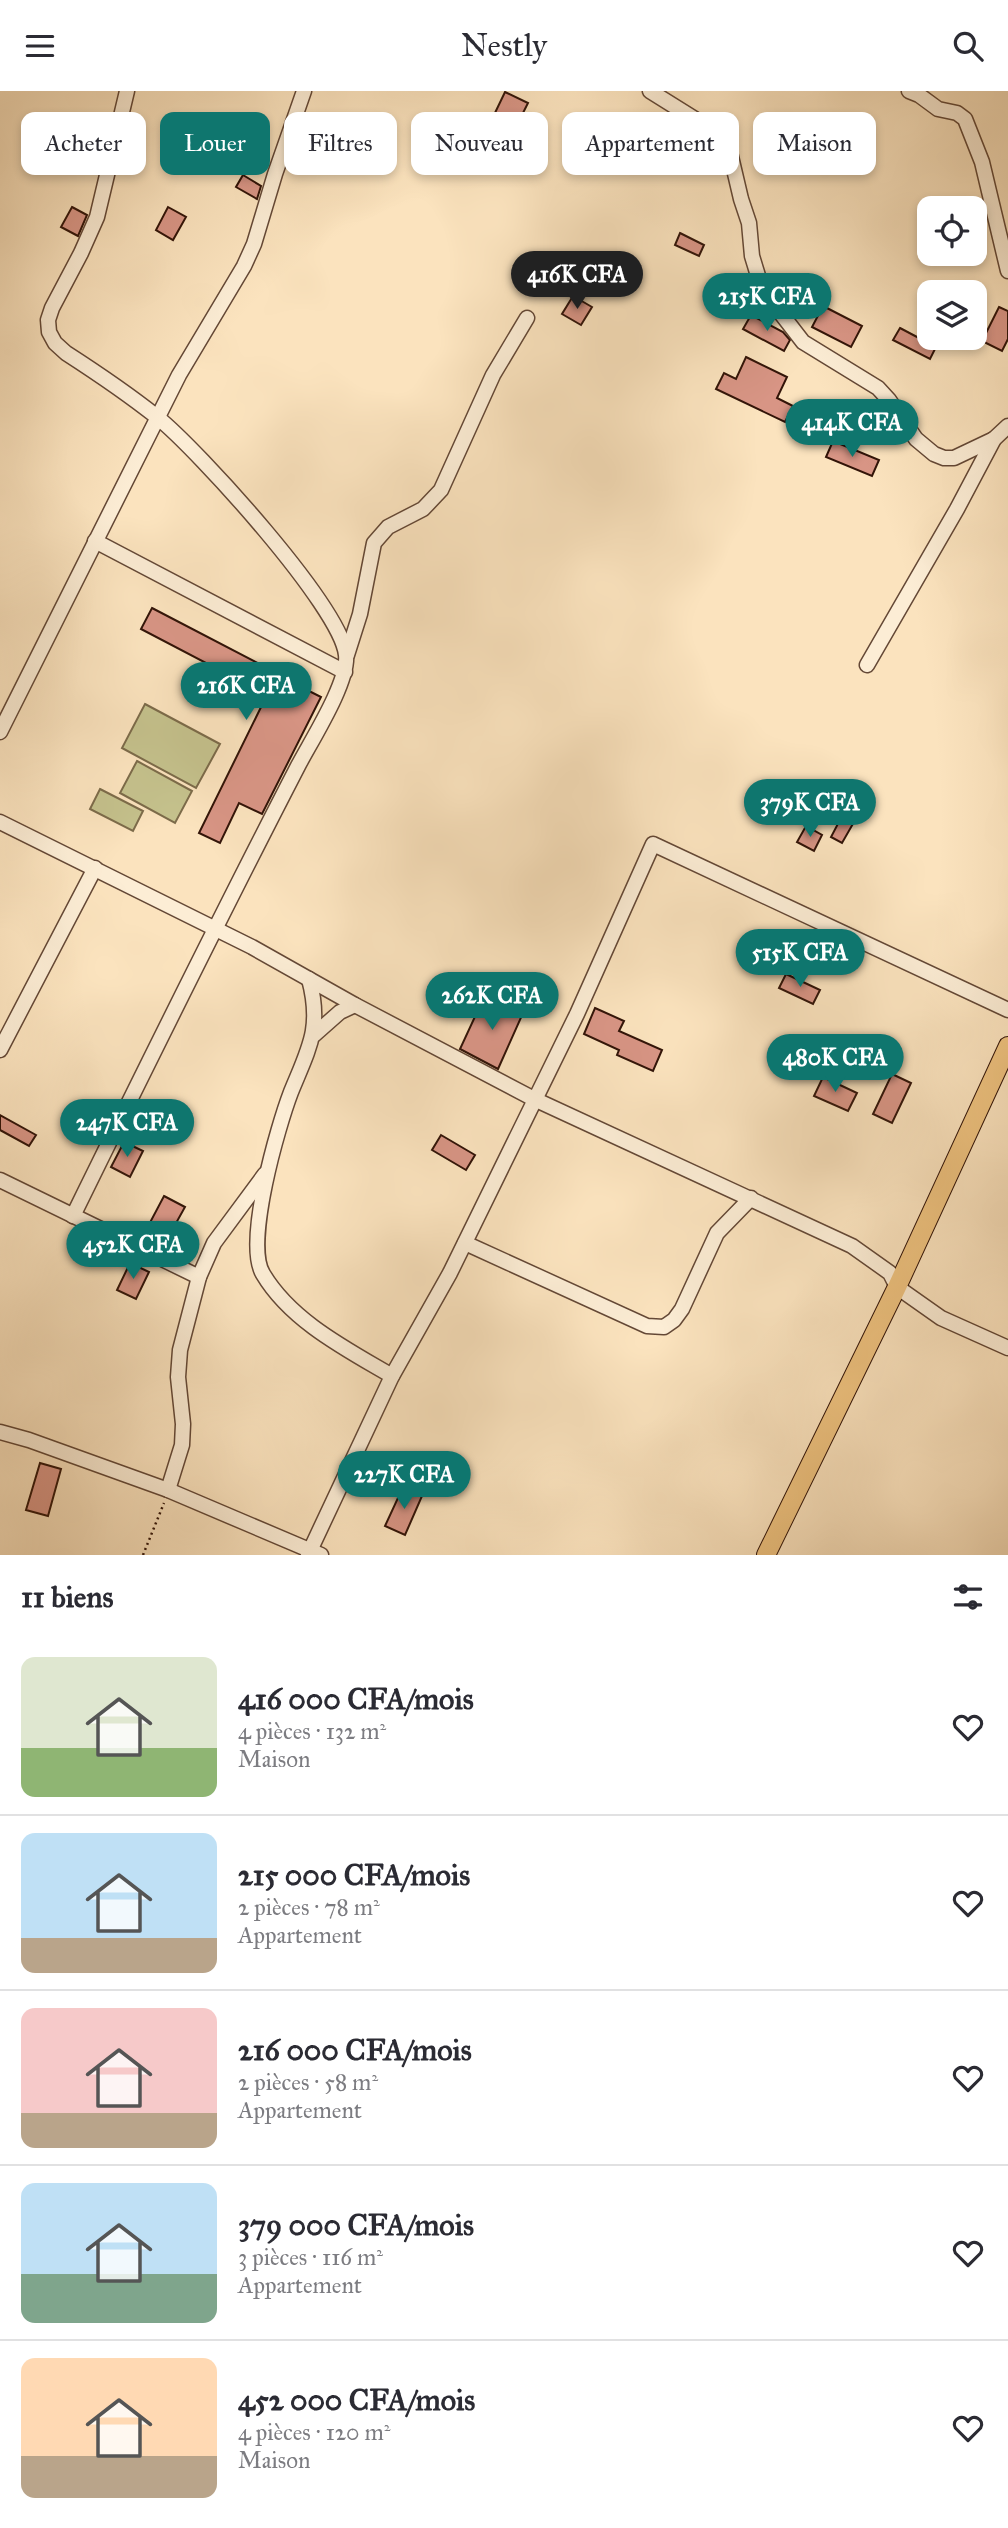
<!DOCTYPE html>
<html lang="fr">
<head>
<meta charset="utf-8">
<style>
  :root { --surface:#fff; --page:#f7f7f7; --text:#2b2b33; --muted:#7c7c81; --line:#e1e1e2; --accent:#0f766e }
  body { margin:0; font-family:"IM FELL Great Primer",serif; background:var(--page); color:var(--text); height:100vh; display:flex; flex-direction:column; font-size:26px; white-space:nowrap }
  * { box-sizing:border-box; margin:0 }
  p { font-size:23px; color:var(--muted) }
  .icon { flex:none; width:38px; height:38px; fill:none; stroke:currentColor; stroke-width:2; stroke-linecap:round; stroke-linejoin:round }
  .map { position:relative; height:1464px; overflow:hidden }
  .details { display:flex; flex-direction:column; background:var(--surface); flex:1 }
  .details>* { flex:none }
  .banner { position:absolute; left:21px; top:21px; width:966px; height:63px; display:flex; gap:14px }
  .buttons { position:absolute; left:917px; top:105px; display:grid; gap:14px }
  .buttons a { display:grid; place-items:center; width:70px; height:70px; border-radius:14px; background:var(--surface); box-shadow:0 4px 10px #0003; font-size:35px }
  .price { position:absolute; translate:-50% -60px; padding:0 16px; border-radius:24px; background:var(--accent); color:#fff; font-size:23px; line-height:46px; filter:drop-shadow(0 2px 4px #0008) }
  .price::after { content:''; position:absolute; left:50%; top:42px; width:21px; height:16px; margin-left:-10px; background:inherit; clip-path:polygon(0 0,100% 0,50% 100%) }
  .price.selected { background:#222; color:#fff }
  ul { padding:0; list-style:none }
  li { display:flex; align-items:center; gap:21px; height:175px; padding:0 21px }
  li+li { border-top:2px solid var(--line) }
  li span { display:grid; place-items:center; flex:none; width:196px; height:140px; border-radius:14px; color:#555 }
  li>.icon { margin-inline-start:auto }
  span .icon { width:84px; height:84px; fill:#fffc; stroke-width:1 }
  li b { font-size:30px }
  h2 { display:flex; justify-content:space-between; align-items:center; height:84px; padding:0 21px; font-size:30px }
  .pill { padding:0 24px; border-radius:14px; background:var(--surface); box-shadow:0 4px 10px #0003; font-size:24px; line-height:63px }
  .pill.selected { background:var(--accent); color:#fff }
  header { display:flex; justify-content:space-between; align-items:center; height:91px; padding:0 21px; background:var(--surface); font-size:32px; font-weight:600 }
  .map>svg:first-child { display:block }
  .green { fill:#c5c28d; stroke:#7c6b4a; stroke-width:2 }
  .building { fill:#d89585; stroke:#321408; stroke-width:2 }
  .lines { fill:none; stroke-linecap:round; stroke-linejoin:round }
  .minor-casing { stroke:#644836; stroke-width:17 }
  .major-casing { stroke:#321408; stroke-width:20 }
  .path { stroke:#321408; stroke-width:2.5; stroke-dasharray:2 3.5; stroke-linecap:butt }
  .minor { stroke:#fcedd5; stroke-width:14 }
  .major { stroke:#eec27f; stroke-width:18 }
</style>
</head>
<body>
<header><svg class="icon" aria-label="menu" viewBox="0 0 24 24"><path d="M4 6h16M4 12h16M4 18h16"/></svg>Nestly<svg class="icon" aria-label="search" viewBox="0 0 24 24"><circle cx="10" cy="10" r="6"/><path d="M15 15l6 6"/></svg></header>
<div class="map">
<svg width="1008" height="1464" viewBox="0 0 1008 1464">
  <rect width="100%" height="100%" fill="#fbe3be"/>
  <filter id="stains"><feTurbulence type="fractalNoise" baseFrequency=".00286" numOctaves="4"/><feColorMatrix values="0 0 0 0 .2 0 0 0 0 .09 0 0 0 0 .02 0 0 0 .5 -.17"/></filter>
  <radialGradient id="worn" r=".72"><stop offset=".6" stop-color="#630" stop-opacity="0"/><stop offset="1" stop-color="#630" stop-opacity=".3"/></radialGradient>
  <g class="green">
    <path d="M145 613 220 653 196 697 122 657Z"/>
    <path d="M137 670 192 700 175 732 120 702Z"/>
    <path d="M100 698 143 720 133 740 90 718Z"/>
  </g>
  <g class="building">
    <path d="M505 1 528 12 516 36 493 26Z"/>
    <path d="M243 84 261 95 257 108 236 96Z"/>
    <path d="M72 116 87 124 78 145 61 136Z"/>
    <path d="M168 116 186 126 173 149 156 139Z"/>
    <path d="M680 142 704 154 699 165 675 154Z"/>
    <path d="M573 205 592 216 581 234 562 223Z"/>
    <path d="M823 215 862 235 851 256 812 236Z"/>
    <path d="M999 216 1008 220V248L1002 260 982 250Z"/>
    <path d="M751 224 783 241 790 249 784 260 743 238Z"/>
    <path d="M900 237 936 256 930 268 893 249Z"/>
    <path d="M746 266 787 286 777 307 793 315 785 331 716 298 724 282 736 288Z"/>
    <path d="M833 350 879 369 872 385 826 366Z"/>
    <path d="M152 517 277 582 278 580 299 590 297 594 321 606 262 723 239 712 220 752 199 742 267 604 141 538Z"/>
    <path d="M842 725 854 731 842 752 831 746Z"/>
    <path d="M806 735 822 744 814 760 797 751Z"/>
    <path d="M786 883 820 899 813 913 779 897Z"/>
    <path d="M485 904 523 922 498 978 460 958Z"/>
    <path d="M595 917 624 930 619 940 662 959 653 980 617 964 619 959 584 943Z"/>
    <path d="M892 983 911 992 892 1032 873 1023Z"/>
    <path d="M823 986 857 1002 848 1020 814 1005Z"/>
    <path d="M0 1024 36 1044 29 1055 0 1039Z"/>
    <path d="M441 1044 475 1064 466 1079 432 1059Z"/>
    <path d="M124 1051 143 1060 130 1086 111 1076Z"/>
    <path d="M164 1105 185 1116 165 1152 145 1141Z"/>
    <path d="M130 1172 149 1181 136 1208 117 1199Z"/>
    <path d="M40 1372 61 1378 48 1425 26 1419Z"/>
    <path d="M403 1396 422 1405 405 1444 385 1435Z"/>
  </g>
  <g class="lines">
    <defs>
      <g id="minor">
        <path d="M650 0 714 40 729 57 741 108 749 132 752 165 759 188 776 216 803 251 878 297 889 309 916 348 934 363 944 367H954L994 348"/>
        <path d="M909 0 919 4 938 18 957 22 965 28 982 71 1008 180"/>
        <path d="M95 450 345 581"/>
        <path d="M347 564 360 523 374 452 388 436 423 418 441 399 493 284 527 227"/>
        <path d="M867 574 957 418 994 348 1008 335"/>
        <path d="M0 641 179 284 244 175 254 153 275 83 304 0"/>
        <path d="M0 731 252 856 355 914 534 1008 852 1155 890 1182 897 1196 941 1227 1008 1257"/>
        <path d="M309 888C322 937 309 957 291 1001 278 1035 244 1152 263 1183 291 1230 346 1258 392 1285"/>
        <path d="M314 944 340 921 355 914"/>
        <path d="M0 959 95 777"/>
        <path d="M0 1089 199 1186"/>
        <path d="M73 1125C147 974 221 824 298 675 311 650 349 591 346 564 341 516 198 359 157 326 128 303 97 282 66 262L55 252 49 241 48 229 52 217 81 162 97 126 127 0"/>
        <path d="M465 1152 647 1235 664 1236 674 1229 682 1218 717 1142 751 1107"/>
        <path d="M0 1341 29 1349 168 1399 321 1464"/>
        <path d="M168 1399 182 1354 183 1333 178 1286 180 1259 199 1186 214 1152 265 1083"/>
        <path d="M308 1464 392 1285 450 1182 577 923 653 753 1008 919"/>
      </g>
      <path id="major" d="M766 1464 897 1196 1008 955"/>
    </defs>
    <use href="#minor" class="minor-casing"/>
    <use href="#major" class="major-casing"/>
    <path class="path" d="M143 1464 164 1412"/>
    <use href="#minor" class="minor"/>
    <use href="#major" class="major"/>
  </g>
  <rect width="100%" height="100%" filter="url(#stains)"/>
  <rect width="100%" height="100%" fill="url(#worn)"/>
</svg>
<div class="buttons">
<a><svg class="icon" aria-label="locate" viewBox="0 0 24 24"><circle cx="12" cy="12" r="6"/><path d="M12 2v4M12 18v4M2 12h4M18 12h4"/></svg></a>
<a><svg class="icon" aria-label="layers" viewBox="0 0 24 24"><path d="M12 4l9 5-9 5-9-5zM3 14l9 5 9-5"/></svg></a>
</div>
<b class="price selected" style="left:577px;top:220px">416K CFA</b>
<b class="price" style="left:767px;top:242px">215K CFA</b>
<b class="price" style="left:852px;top:368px">414K CFA</b>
<b class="price" style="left:246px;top:631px">216K CFA</b>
<b class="price" style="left:810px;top:748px">379K CFA</b>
<b class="price" style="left:800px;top:898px">515K CFA</b>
<b class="price" style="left:492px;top:941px">262K CFA</b>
<b class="price" style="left:835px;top:1003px">480K CFA</b>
<b class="price" style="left:127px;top:1068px">247K CFA</b>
<b class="price" style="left:133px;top:1190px">452K CFA</b>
<b class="price" style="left:404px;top:1420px">227K CFA</b>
<div class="banner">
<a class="pill">Acheter</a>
<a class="pill selected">Louer</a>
<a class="pill">Filtres</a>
<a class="pill">Nouveau</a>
<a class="pill">Appartement</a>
<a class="pill">Maison</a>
</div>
</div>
<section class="details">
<h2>11 biens<svg class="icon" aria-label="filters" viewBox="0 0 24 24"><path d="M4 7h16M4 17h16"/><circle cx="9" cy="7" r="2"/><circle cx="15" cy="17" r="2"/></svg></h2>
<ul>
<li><span style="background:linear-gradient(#dfe7d0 65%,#8fb573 0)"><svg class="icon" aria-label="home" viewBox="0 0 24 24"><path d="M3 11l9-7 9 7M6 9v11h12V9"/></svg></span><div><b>416 000 CFA/mois</b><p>4 pièces · 132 m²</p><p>Maison</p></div><svg class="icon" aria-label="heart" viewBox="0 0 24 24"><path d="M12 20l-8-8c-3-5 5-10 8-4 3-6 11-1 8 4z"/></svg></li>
<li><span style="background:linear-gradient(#bfe0f5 75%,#b9a48a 0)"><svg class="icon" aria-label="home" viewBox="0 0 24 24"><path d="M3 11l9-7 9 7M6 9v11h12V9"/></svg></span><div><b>215 000 CFA/mois</b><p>2 pièces · 78 m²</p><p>Appartement</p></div><svg class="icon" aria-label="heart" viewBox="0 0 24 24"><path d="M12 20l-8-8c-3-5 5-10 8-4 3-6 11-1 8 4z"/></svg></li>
<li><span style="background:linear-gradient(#f6c9c9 75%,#b9a48a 0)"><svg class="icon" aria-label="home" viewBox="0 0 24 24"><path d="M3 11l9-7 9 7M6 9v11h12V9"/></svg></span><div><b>216 000 CFA/mois</b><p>2 pièces · 58 m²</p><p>Appartement</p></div><svg class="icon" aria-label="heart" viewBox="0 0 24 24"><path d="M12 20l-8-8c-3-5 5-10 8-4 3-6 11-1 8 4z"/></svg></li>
<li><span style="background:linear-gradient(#bfe0f5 65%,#7fa58c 0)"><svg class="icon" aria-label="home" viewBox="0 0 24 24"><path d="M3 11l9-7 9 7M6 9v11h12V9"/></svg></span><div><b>379 000 CFA/mois</b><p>3 pièces · 116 m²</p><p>Appartement</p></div><svg class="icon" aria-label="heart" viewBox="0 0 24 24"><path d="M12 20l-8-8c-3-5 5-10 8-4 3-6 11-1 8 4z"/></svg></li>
<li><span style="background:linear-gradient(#ffd9b3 70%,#b9a48a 0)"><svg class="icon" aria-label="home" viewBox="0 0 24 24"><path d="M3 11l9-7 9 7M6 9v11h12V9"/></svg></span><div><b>452 000 CFA/mois</b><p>4 pièces · 120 m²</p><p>Maison</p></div><svg class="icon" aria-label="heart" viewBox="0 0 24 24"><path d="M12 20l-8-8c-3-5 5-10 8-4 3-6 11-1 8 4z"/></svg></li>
</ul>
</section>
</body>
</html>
